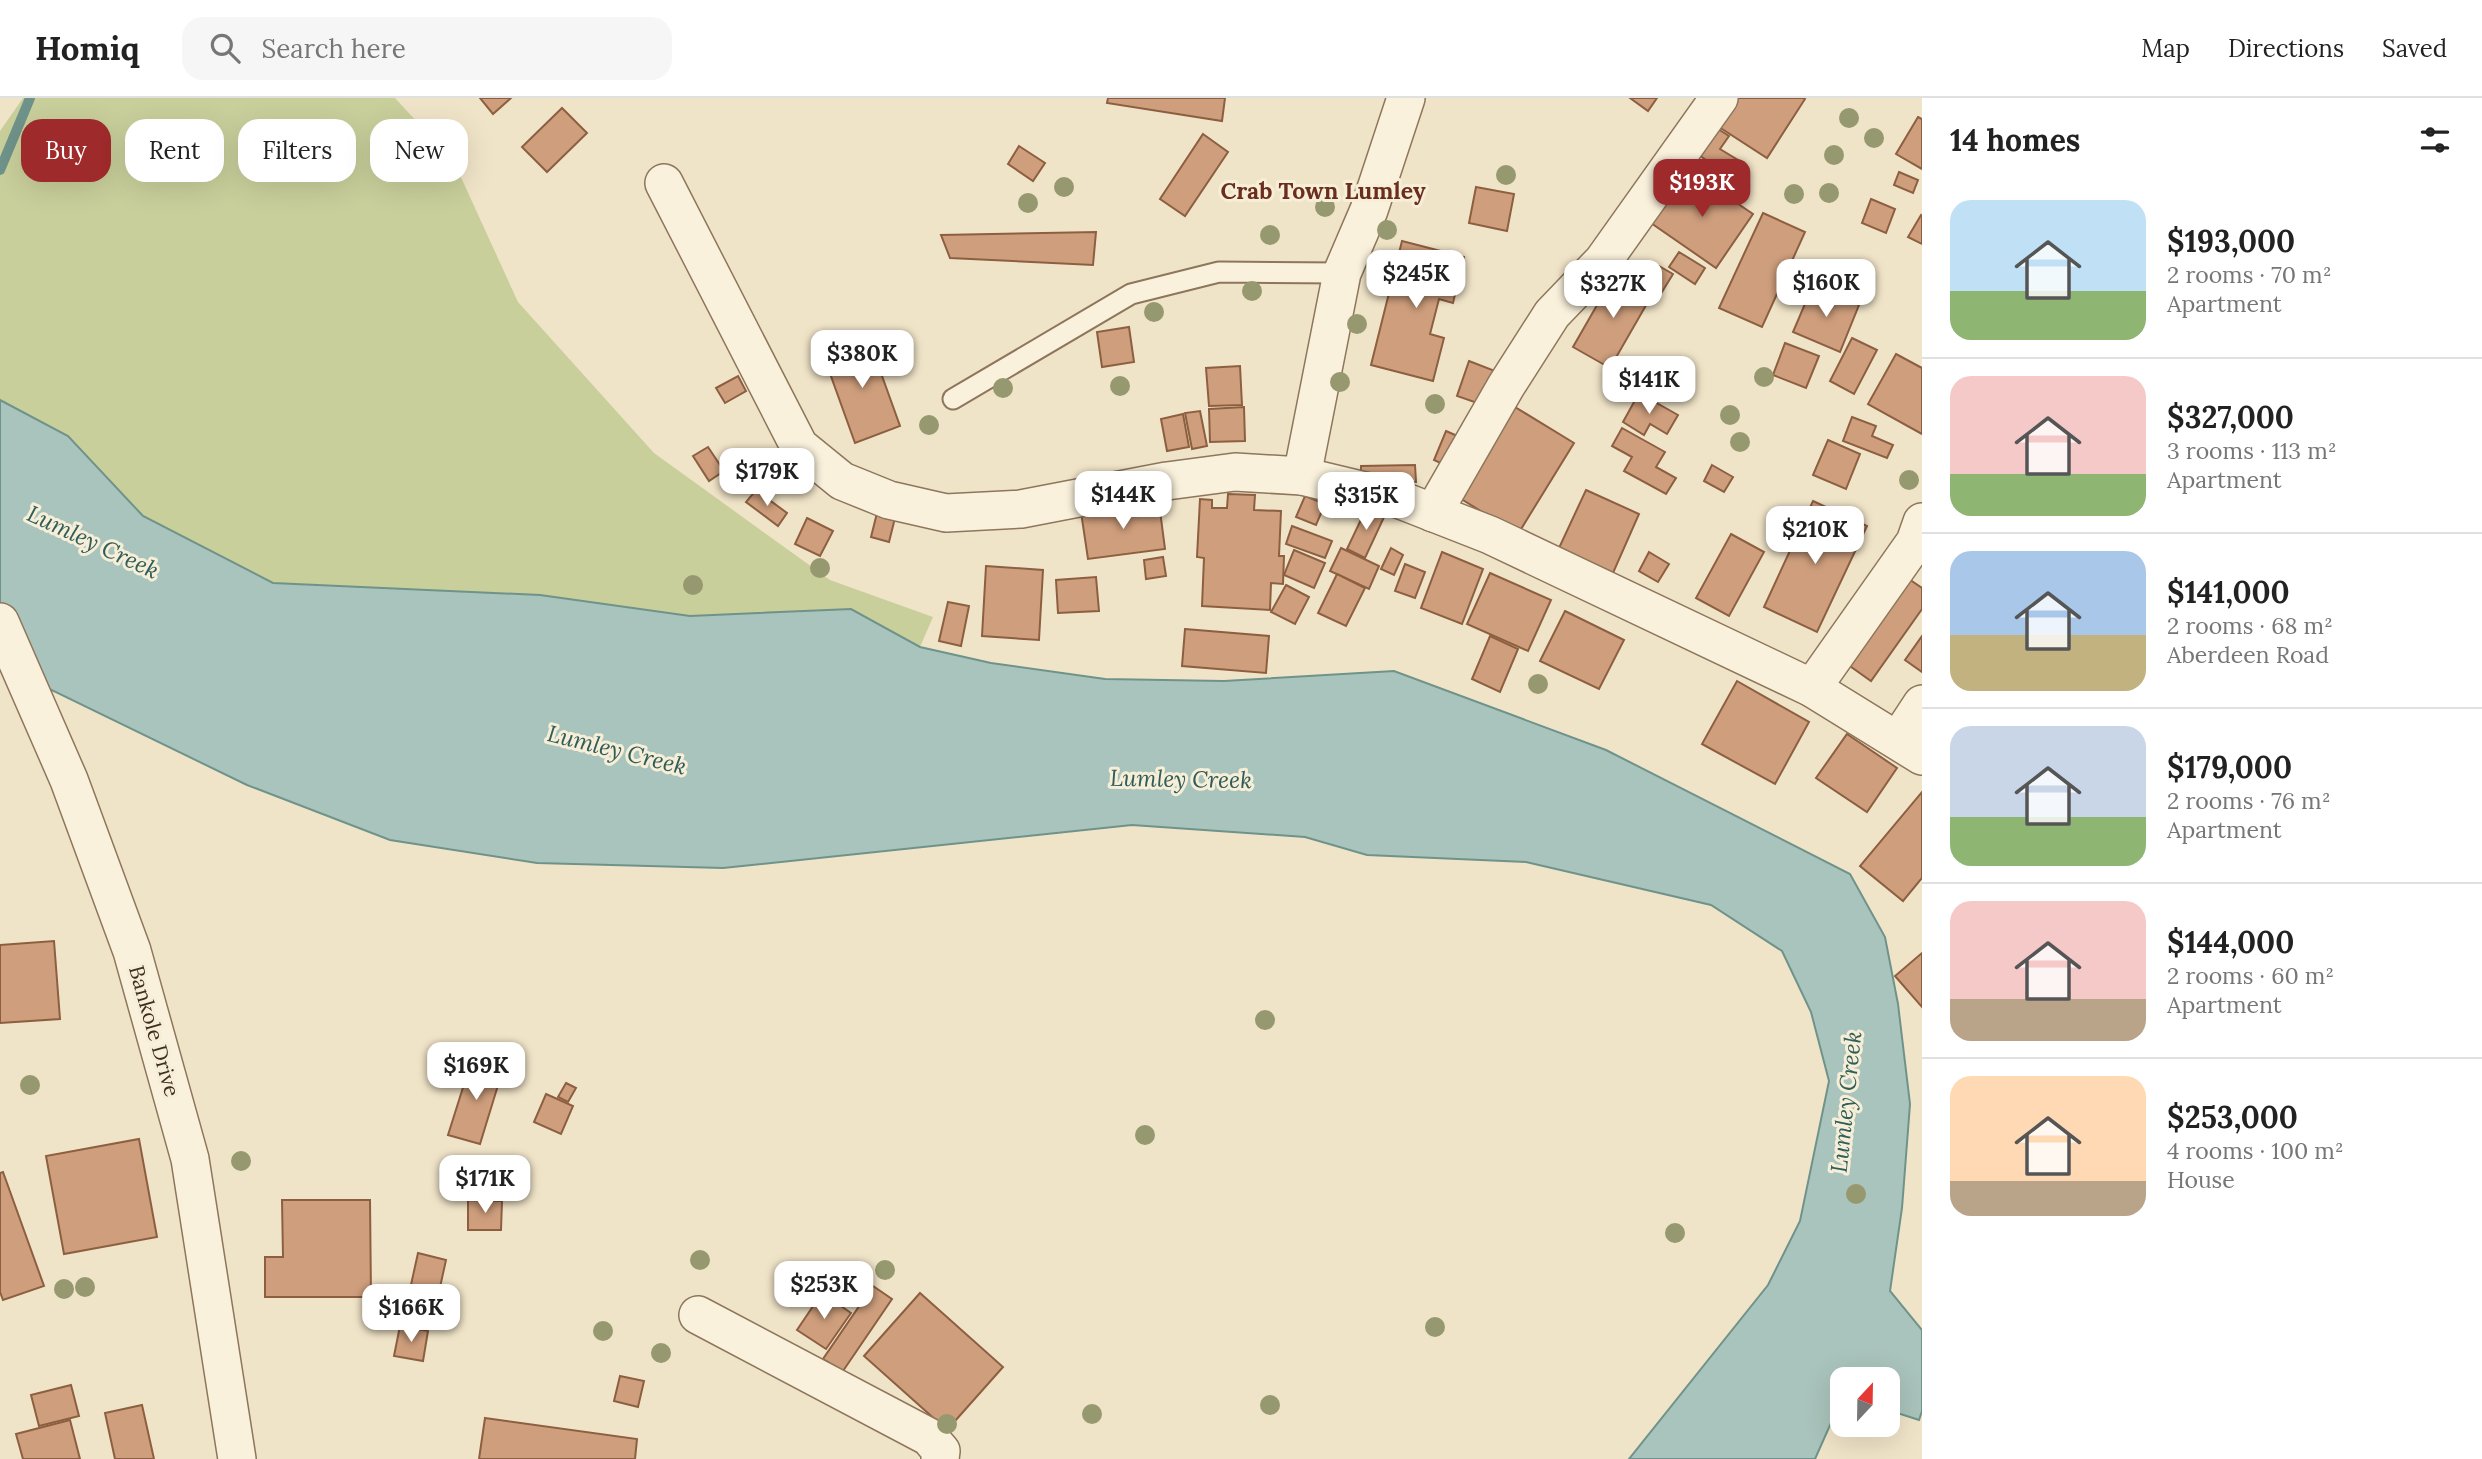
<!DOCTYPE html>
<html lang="en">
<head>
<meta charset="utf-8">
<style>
  :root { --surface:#fff; --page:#f6f6f6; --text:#222; --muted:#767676; --line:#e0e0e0; --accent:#9e2a2b }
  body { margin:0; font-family:Lora,serif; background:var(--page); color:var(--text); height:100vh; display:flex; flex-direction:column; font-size:26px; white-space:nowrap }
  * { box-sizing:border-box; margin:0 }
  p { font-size:23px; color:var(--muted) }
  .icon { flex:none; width:38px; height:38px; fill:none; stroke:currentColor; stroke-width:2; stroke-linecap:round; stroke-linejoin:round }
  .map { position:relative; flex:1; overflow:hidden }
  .side { display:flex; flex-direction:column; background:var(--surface); width:560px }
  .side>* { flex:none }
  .banner { position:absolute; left:21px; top:21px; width:665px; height:63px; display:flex; gap:14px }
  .needle { width:46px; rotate:22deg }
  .controls { position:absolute; left:1830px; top:1269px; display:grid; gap:14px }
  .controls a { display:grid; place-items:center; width:70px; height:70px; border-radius:14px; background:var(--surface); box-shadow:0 7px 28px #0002; font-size:35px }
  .price { position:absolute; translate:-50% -60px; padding:0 16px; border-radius:14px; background:#fff; color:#222; font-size:23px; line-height:46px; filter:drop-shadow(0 2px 4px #0008) }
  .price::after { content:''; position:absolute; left:50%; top:42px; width:21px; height:16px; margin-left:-10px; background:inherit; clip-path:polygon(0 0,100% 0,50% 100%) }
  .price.active { background:var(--accent); color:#fff }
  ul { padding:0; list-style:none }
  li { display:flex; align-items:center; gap:21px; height:175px; padding:0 28px }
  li+li { border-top:2px solid var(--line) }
  li span { display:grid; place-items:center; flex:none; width:196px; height:140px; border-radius:21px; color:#555 }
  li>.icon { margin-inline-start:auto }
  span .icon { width:84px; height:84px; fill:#fffc; stroke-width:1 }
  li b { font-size:30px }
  h2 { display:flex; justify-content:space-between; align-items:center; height:84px; padding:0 28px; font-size:30px }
  .pill { padding:0 24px; border-radius:21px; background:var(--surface); box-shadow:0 7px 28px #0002; font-size:24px; line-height:63px }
  .pill.active { background:var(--accent); color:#fff }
  header { display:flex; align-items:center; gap:42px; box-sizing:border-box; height:98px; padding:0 35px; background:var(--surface); border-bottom:2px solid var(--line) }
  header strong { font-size:33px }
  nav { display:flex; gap:38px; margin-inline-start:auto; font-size:24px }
  .search { width:490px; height:63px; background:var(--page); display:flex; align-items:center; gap:18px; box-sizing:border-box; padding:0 24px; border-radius:21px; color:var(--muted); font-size:26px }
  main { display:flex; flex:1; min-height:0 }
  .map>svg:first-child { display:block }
  .green { fill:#c9cf9b }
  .water { fill:#a9c4bc; stroke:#6f938a; stroke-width:2 }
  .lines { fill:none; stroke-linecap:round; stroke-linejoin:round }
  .stream { stroke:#6f938a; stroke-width:10 }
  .building { fill:#cf9f7d; stroke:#8d5f41; stroke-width:2 }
  .lane-casing { stroke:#8d765c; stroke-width:23 }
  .street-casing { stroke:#8d765c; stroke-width:40 }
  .lane { stroke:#faf1dc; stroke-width:19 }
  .street { stroke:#faf1dc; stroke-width:37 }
  .tree { fill:#96986f }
  .labels { text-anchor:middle; stroke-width:6; stroke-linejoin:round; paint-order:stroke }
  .street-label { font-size:21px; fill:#3d2e20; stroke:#f7eed8 }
  .neighbourhood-label { font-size:23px; font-weight:bold; fill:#6b2e1e; stroke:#f7eed8 }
  .water-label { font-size:23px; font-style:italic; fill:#2f5d5a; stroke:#f7eed8 }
</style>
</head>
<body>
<header>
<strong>Homiq</strong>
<div class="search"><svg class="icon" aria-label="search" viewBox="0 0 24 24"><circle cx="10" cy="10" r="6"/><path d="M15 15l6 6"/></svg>Search here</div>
<nav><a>Map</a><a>Directions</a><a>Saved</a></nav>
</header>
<main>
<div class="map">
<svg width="1922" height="1361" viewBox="0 0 1922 1361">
  <rect width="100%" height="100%" fill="#f0e4c8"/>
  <path class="green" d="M23 0H395L454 64 518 204 654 355 830 482 933 519 920 549 851 511 690 518 540 497 273 485 143 418 68 338 0 302V33Z"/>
  <path class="water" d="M0 302 68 338 143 418 273 485 540 497 690 518 851 511 920 549 991 565 1105 581 1224 583 1394 573 1606 652 1850 776 1885 839 1898 906 1910 1006 1902 1110 1890 1193 1922 1232V1313L1919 1322 1888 1312V1281H1843V1298L1815 1361H1629L1768 1187 1800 1123 1829 983 1811 914 1782 853 1711 807 1526 764 1367 757 1305 739 1132 727 723 770 537 765 390 742 247 687 0 567Z"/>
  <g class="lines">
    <path class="stream" d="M0 72 30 0"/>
  </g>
  <g class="building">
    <path d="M480 0H511L493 16Z"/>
    <path d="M1108 0H1225L1222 23 1107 5Z"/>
    <path d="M1630 0H1657L1648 13Z"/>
    <path d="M1737 0H1803L1805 1 1767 60 1719 29Z"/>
    <path d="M562 10 587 35 547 74 522 49Z"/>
    <path d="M1918 19 1922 21V71L1896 56Z"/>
    <path d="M1710 26 1729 38 1720 51 1738 62 1728 77 1693 53Z"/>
    <path d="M1203 36 1228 54 1185 118 1160 101Z"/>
    <path d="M1019 48 1045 65 1033 83 1008 66Z"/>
    <path d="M1688 72 1753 116 1716 170 1651 125Z"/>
    <path d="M1899 74 1918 82 1913 95 1894 87Z"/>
    <path d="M1476 89 1514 96 1507 133 1469 125Z"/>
    <path d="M1871 101 1895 111 1886 135 1862 125Z"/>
    <path d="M1763 115 1805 134 1762 229 1719 210Z"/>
    <path d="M1921 117 1922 118V146L1908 139Z"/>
    <path d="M1096 134 1093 167 950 160 941 137Z"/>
    <path d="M1402 143 1464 159 1453 205 1439 201 1430 236 1444 240 1433 283 1371 267Z"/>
    <path d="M1679 154 1705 170 1695 186 1669 169Z"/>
    <path d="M1659 168 1673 176 1662 194 1648 186Z"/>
    <path d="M1616 174 1653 195 1610 270 1573 249Z"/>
    <path d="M1813 187 1859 207 1840 254 1793 234Z"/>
    <path d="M1129 229 1134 264 1102 269 1097 234Z"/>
    <path d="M868 239 900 328 855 345 823 256Z"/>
    <path d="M1852 240 1877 252 1854 296 1830 283Z"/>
    <path d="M1785 245 1819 258 1806 290 1773 277Z"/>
    <path d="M1896 256 1922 270V336L1868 306Z"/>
    <path d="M1469 263 1495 273 1483 307 1457 298Z"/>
    <path d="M1240 268 1242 307 1209 308 1206 270Z"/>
    <path d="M738 278 746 293 725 305 716 290Z"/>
    <path d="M1639 295 1678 317 1667 336 1650 326 1644 337 1623 324Z"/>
    <path d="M1244 309 1245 343 1210 344 1209 311Z"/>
    <path d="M1515 309 1574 345 1518 436 1458 399Z"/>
    <path d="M1200 313 1207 348 1192 351 1185 315Z"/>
    <path d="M1183 316 1189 349 1167 353 1161 321Z"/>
    <path d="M1852 319 1876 328 1872 338 1893 347 1887 360 1843 343Z"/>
    <path d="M1622 330 1665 354 1656 369 1676 380 1666 396 1624 373 1632 359 1612 348Z"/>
    <path d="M1446 333 1462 340 1449 369 1434 362Z"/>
    <path d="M1828 342 1860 356 1846 391 1813 377Z"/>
    <path d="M708 349 724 373 709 383 693 358Z"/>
    <path d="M1415 367 1416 384H1361V368Z"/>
    <path d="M1712 367 1733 379 1724 394 1704 383Z"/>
    <path d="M785 368 793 382 771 395 762 382Z"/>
    <path d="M756 392 787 415 778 428 746 404Z"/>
    <path d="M1586 392 1639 416 1613 475 1559 450Z"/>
    <path d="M1228 396 1255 397 1254 412 1281 413 1279 458H1284L1283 486 1271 485 1270 512 1202 508 1204 460 1197 459 1200 401 1212 402V410H1227Z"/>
    <path d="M1305 398 1325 406 1316 427 1296 419Z"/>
    <path d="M1813 403 1867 428 1817 534 1764 509Z"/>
    <path d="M1159 405 1165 451 1088 461 1081 414Z"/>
    <path d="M1367 409 1385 417 1365 460 1347 451Z"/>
    <path d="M878 411 896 416 889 444 871 439Z"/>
    <path d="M807 420 833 433 820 458 795 446Z"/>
    <path d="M1292 428 1332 443 1325 460 1286 446Z"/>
    <path d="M1731 436 1764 454 1729 518 1696 500Z"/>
    <path d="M1341 450 1379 468 1369 491 1330 473Z"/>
    <path d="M1391 450 1403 457 1394 477 1381 471Z"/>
    <path d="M1294 452 1325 465 1314 490 1284 477Z"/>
    <path d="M1442 454 1483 471 1462 526 1421 510Z"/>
    <path d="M1649 454 1669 466 1658 484 1639 473Z"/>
    <path d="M1163 459 1166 478 1146 481 1144 462Z"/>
    <path d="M1405 466 1425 474 1415 500 1395 493Z"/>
    <path d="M986 468 1043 472 1039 542 982 538Z"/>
    <path d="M1490 475 1551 502 1528 553 1467 526Z"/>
    <path d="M1900 475 1922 490V511L1871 583 1840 561Z"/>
    <path d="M1337 476 1365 490 1346 528 1318 515Z"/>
    <path d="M1096 479 1099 513 1058 515 1056 482Z"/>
    <path d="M1286 487 1309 499 1295 526 1271 514Z"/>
    <path d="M948 504 969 508 961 548 939 543Z"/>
    <path d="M1565 513 1624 542 1599 591 1540 563Z"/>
    <path d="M1185 531 1269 538 1266 575 1182 568Z"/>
    <path d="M1490 538 1518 551 1500 594 1472 581Z"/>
    <path d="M1922 538V574L1905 562Z"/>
    <path d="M1737 583 1809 624 1775 686 1702 646Z"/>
    <path d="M1847 636 1897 670 1867 714 1816 680Z"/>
    <path d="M1922 694V780L1903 803 1860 768Z"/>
    <path d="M54 843 60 921 0 925V847Z"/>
    <path d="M1922 855V909L1895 878Z"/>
    <path d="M472 961 503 971 480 1046 448 1037Z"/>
    <path d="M566 985 576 990 568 1004 558 999Z"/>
    <path d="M546 996 573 1008 561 1036 534 1024Z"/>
    <path d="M139 1041 157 1139 64 1156 46 1058Z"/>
    <path d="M3 1074 44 1188 3 1202 0 1194V1075Z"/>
    <path d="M282 1102H370L371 1199H265V1159H283Z"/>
    <path d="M468 1102 502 1103 501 1132H468Z"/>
    <path d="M418 1155 446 1162 431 1230 403 1223Z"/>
    <path d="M873 1188 892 1201 843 1273 823 1261Z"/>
    <path d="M822 1195 851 1215 826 1251 797 1232Z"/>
    <path d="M920 1195 1003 1269 947 1332 864 1258Z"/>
    <path d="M400 1228 428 1233 423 1263 394 1258Z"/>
    <path d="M620 1278 644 1283 638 1309 614 1303Z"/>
    <path d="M71 1287 79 1318 39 1328 31 1297Z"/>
    <path d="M142 1307 154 1361H115L105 1315Z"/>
    <path d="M485 1320 637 1341 635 1361H479Z"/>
    <path d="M70 1322 80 1361H23L16 1336Z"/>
  </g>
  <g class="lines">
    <defs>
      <path id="lane" d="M953 301 1131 196 1219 174 1342 175"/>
      <g id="street">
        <path d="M664 85 799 348 842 383 889 402 946 415 1021 411 1167 383 1235 374 1302 378 1398 401 1490 437 1812 590 1922 658"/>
        <path d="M1302 378 1342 175 1369 112 1406 0"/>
        <path d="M1433 415 1506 288 1552 216 1603 163 1719 0"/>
        <path d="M0 524 69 682 132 853 190 1061 237 1361"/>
        <path d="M1812 590 1915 444 1922 424"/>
        <path d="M1899 641 1922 606"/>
        <path d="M698 1217 929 1339 941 1353 940 1361"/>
      </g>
    </defs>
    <use href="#lane" class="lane-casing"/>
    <use href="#street" class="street-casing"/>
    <use href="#lane" class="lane"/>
    <use href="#street" class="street"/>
  </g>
  <g class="tree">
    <circle cx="1849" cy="20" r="10"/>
    <circle cx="1874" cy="40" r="10"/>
    <circle cx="1834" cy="57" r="10"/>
    <circle cx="1506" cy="77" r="10"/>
    <circle cx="1064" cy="89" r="10"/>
    <circle cx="1829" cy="95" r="10"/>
    <circle cx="1794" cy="96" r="10"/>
    <circle cx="1028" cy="105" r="10"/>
    <circle cx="1325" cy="109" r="10"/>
    <circle cx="1387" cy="132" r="10"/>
    <circle cx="1270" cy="137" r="10"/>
    <circle cx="1822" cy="178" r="10"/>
    <circle cx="1377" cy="185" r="10"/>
    <circle cx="1252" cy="193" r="10"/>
    <circle cx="1154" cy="214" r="10"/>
    <circle cx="1357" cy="226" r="10"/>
    <circle cx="1764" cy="279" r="10"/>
    <circle cx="1340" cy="284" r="10"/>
    <circle cx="1120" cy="288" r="10"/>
    <circle cx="1003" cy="290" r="10"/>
    <circle cx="1435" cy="306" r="10"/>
    <circle cx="1730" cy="317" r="10"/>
    <circle cx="929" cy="327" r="10"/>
    <circle cx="1740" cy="344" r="10"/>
    <circle cx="1909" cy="382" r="10"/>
    <circle cx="820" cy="470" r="10"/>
    <circle cx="693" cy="487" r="10"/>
    <circle cx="1538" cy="586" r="10"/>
    <circle cx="1265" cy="922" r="10"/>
    <circle cx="30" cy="987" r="10"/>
    <circle cx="1145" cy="1037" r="10"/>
    <circle cx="241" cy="1063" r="10"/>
    <circle cx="1856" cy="1096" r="10"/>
    <circle cx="1675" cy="1135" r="10"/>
    <circle cx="700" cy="1162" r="10"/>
    <circle cx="885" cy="1172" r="10"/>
    <circle cx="85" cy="1189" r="10"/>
    <circle cx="823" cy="1189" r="10"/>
    <circle cx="64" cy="1191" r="10"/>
    <circle cx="1435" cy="1229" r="10"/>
    <circle cx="603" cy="1233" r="10"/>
    <circle cx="661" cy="1255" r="10"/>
    <circle cx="1270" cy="1307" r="10"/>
    <circle cx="1092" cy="1316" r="10"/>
    <circle cx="947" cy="1326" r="10"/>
  </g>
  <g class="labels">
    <g class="street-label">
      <text transform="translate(154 933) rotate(74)" y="7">Bankole Drive</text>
    </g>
    <g class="neighbourhood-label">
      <text x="1323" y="101">Crab Town Lumley</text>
    </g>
    <g class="water-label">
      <text transform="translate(93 444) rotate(25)" y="8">Lumley Creek</text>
      <text transform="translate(617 652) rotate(14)" y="8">Lumley Creek</text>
      <text transform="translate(1181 681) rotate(1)" y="8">Lumley Creek</text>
      <text transform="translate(1846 1004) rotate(-84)" y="8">Lumley Creek</text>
    </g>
  </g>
</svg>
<div class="controls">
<a><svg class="needle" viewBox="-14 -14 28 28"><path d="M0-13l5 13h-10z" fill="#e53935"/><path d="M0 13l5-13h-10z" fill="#767676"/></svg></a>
</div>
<b class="price active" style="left:1702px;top:121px">$193K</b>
<b class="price" style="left:1416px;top:212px">$245K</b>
<b class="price" style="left:1826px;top:221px">$160K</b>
<b class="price" style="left:1613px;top:222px">$327K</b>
<b class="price" style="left:862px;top:292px">$380K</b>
<b class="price" style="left:1649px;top:318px">$141K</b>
<b class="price" style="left:767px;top:410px">$179K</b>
<b class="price" style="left:1123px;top:433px">$144K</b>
<b class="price" style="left:1366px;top:434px">$315K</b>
<b class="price" style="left:1815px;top:468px">$210K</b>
<b class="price" style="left:476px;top:1004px">$169K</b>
<b class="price" style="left:485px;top:1117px">$171K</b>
<b class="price" style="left:824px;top:1223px">$253K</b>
<b class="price" style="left:411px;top:1246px">$166K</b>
<div class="banner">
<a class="pill active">Buy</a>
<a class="pill">Rent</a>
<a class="pill">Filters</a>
<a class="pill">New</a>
</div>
</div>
<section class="side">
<h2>14 homes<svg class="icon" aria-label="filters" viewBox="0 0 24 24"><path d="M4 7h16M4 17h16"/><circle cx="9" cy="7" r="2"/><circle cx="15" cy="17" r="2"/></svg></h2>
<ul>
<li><span style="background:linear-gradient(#bfe0f5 65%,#8fb573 0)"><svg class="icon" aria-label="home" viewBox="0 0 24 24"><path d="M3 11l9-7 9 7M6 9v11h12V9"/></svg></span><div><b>$193,000</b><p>2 rooms · 70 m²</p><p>Apartment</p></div></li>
<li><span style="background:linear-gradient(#f6c9c9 70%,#8fb573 0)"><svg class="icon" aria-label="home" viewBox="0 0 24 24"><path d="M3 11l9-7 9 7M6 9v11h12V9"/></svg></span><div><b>$327,000</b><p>3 rooms · 113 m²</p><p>Apartment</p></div></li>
<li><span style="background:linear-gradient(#a9c7e8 60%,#c2b280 0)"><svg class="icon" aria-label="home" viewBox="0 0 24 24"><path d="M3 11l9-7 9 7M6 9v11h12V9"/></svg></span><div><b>$141,000</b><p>2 rooms · 68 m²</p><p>Aberdeen Road</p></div></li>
<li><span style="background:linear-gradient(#c9d6e8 65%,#8fb573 0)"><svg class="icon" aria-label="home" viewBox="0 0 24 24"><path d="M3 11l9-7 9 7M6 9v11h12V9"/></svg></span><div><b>$179,000</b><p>2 rooms · 76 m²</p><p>Apartment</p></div></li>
<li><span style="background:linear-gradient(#f6c9c9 70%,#b9a48a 0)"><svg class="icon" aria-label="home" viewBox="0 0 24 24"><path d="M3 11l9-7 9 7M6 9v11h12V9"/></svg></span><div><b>$144,000</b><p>2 rooms · 60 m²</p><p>Apartment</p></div></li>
<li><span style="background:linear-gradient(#ffd9b3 75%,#b9a48a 0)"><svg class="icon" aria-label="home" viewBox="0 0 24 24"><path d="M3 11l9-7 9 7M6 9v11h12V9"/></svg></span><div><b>$253,000</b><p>4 rooms · 100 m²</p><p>House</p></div></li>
</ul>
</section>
</main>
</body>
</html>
